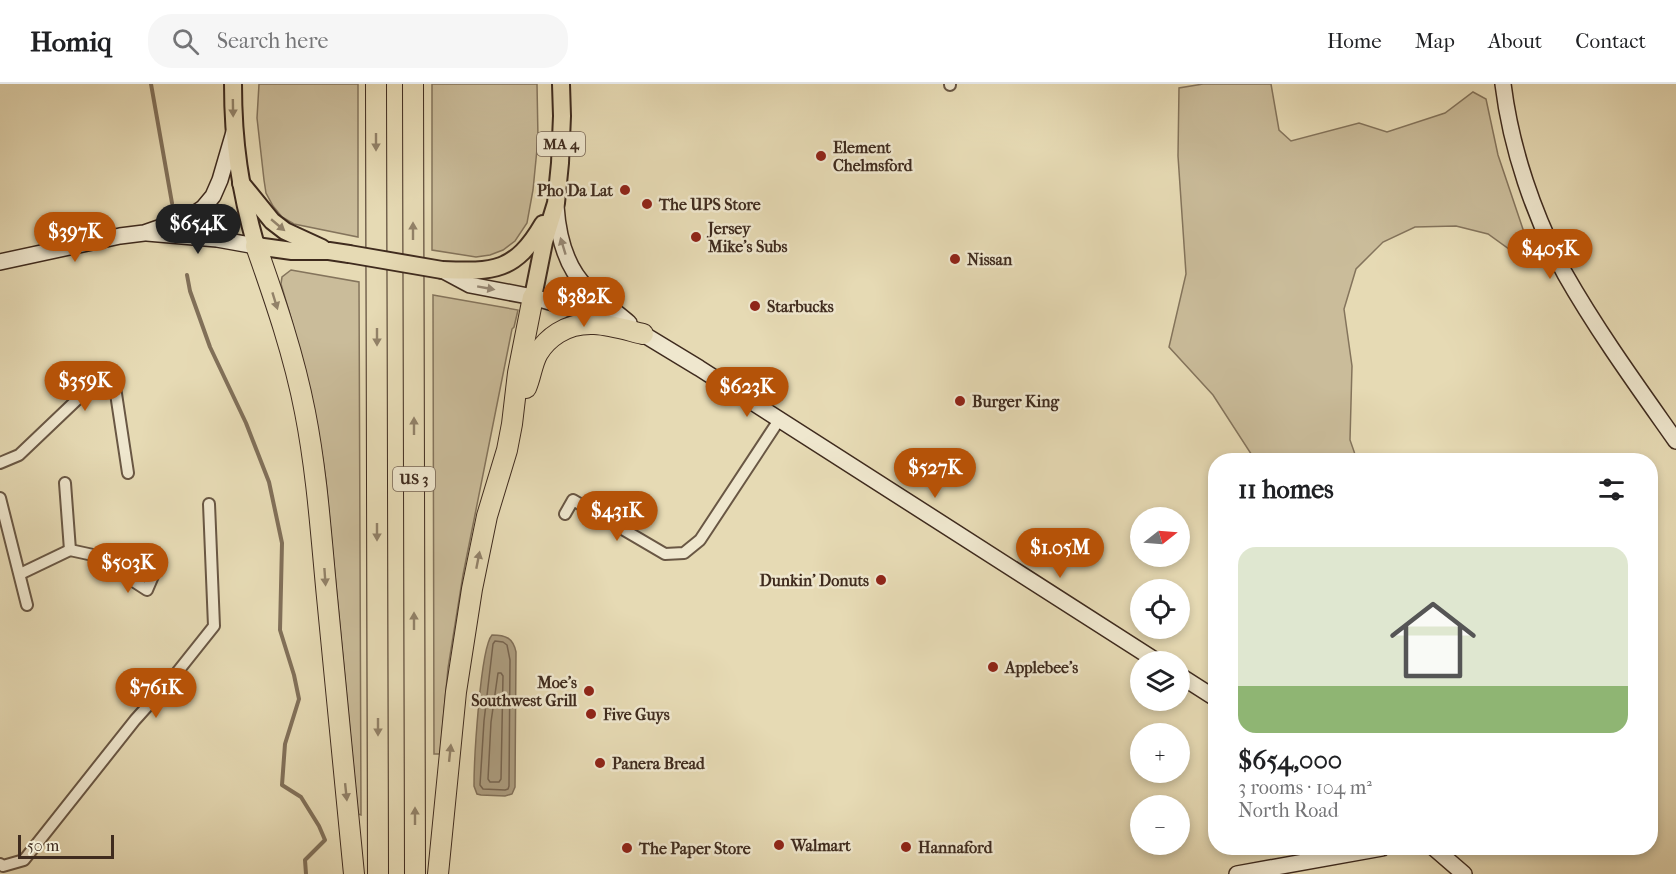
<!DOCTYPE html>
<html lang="en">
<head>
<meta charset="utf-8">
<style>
  :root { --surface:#fff; --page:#f6f6f6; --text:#202124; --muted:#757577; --line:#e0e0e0; --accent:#b45309 }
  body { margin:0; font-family:"IM FELL French Canon",serif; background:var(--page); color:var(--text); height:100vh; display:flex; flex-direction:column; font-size:22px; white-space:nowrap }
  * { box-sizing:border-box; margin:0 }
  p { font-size:20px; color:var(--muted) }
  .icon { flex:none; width:33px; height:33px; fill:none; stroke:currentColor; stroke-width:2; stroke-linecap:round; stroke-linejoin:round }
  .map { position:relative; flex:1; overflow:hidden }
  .side { position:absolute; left:1208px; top:369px; width:450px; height:402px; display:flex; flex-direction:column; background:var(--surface); border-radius:24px; box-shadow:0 3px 9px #0003 }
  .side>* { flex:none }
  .needle { width:39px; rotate:73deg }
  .fabs { position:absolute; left:1130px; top:423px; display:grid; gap:12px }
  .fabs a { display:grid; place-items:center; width:60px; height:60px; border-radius:50%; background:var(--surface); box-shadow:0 3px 9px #0003; font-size:30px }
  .scale { position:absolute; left:18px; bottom:15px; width:96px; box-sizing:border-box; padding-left:6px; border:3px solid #3f2b1e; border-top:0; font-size:16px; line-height:21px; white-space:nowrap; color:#3f2b1e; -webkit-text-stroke:4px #efe7ce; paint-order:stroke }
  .price { position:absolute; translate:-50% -51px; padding:0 14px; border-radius:21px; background:var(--accent); color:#fff; font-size:20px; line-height:39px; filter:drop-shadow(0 2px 3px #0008) }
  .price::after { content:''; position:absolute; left:50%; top:36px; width:18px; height:14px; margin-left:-9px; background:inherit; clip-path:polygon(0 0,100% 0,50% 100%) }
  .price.on { background:#222; color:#fff }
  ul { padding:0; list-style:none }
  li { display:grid; align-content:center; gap:12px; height:318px; padding:0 30px }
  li+li { border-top:2px solid var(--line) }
  li span { display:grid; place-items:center; height:186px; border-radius:18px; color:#555 }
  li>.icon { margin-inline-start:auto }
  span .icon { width:108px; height:108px; fill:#fffc; stroke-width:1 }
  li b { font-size:26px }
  h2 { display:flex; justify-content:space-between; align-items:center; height:72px; padding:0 30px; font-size:26px }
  header { display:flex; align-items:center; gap:36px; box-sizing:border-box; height:84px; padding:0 30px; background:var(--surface); border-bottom:2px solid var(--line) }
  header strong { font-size:28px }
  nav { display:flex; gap:33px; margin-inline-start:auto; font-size:21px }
  .search { width:420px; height:54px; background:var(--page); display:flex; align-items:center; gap:15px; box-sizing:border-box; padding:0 21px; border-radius:24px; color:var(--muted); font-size:22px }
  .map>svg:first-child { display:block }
  .green { fill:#cabc9a; stroke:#84745c; stroke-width:1.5 }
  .water { fill:#ad9e81; stroke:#817059; stroke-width:1.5 }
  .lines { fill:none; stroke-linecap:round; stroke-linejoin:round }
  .shore { stroke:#766450; stroke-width:1.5 }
  .stream { stroke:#817059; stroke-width:4 }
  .street-casing { stroke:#695744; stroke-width:14 }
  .secondary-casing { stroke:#3f2b1e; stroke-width:18 }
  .primary-casing { stroke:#3f2b1e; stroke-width:20 }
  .highway-casing { stroke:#3f2b1e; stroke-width:22 }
  .street { stroke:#efe7ce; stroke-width:10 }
  .secondary { stroke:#efe7ce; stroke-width:15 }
  .primary { stroke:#e6dab4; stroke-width:16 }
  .highway { stroke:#e6dab4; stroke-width:20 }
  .primary-bridge-casing { stroke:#3f2b1e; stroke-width:20; stroke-linecap:butt }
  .primary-bridge { stroke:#e6dab4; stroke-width:16 }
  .oneway { fill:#928269 }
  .oneway2 { fill:#978976 }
  .poi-dot { fill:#8f2418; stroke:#efe7ce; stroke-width:2 }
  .labels { text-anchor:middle; stroke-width:5; stroke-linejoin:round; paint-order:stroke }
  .shield { fill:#efe7ce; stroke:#746353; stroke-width:1.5 }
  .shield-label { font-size:15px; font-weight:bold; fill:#3f2b1e }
  .poi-label { font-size:16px; font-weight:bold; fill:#3f2b1e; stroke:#efe7ce; text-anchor:start }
</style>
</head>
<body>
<header>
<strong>Homiq</strong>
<div class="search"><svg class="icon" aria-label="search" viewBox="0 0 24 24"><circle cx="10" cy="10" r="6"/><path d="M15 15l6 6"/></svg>Search here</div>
<nav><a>Home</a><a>Map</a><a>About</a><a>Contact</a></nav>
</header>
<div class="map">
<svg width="1676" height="790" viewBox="0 0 1676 790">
  <rect width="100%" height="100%" fill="#e6dab4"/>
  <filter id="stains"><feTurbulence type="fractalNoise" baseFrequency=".00333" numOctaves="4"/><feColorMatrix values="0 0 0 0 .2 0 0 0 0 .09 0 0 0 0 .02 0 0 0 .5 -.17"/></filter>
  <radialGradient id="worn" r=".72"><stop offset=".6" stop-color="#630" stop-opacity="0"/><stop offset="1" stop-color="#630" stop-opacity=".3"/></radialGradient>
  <g class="green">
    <path d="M259 0H358V153L294 140 282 133 273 122 266 109 264 96 257 34Z"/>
    <path d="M432 0H537L538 55 533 106 527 139 515 157 503 166 490 171 476 173 432 166Z"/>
    <path d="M1203 0H1271L1279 46 1291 57 1359 39 1387 48 1445 29 1473 8 1486 15 1498 71 1527 157V168L1520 173 1488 150 1456 142 1415 143 1383 158 1356 185 1344 225 1352 282 1350 356 1357 376H1255L1213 311 1169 263 1186 190 1178 72 1179 4Z"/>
    <path d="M291 186 359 198 361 731 358 730 326 397C317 328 301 266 281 200L282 193Z"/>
    <path d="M433 211 518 226 514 243 512 245 463 491 448 584 440 670H434Z"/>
  </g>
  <path class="water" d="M492 551C506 551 513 554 516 568L515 703 512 710 505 712 481 711 477 710 474 702C474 679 480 564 492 551Z"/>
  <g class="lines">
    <g class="shore">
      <path d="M495 557 503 558 507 561 510 576 509 702 508 705 505 706 483 705 480 701 484 637 493 560Z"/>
      <path d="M498 589H501L503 592 501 695 499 698H490L488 695 491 638Z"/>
    </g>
    <g class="stream">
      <path d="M151 0 172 119"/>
      <path d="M187 191 190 207 210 263 246 339 269 398 282 459 280 546 294 591 299 615 285 660 282 701 301 713 319 742 325 756 305 776 306 790"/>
    </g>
    <defs>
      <g id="street">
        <path d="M950 0V1"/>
        <path d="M0 379 19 371 104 290 112 291 115 303 128 389"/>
        <path d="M65 399 70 466"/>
        <path d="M0 414 27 521"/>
        <path d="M565 430 573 416 665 470 684 469 700 456 779 336"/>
        <path d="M20 490 70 466 93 471 147 506 159 478"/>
        <path d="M0 780 3 782 24 776 135 636 171 596 214 542 209 420"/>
      </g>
      <g id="secondary">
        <path d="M1503 0C1511 65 1534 132 1565 190 1598 248 1638 303 1676 357"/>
        <path d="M556 122C558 152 566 184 588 205 601 217 616 228 629 239"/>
        <path d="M147 149 217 155 256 162"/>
        <path d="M0 178 120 152 144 149 190 133 203 124 213 112 220 96 234 48"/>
        <path d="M442 186 470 201 533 213 608 235 643 250 699 284 1158 578"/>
        <path d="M1179 591 1215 614"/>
        <path d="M1434 764 1464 790"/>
        <path d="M1237 790 1382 764"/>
      </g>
      <g id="primary">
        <path d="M233 0C233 59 240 105 256 162L292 167H329L349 170"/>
        <path d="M241 99 272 137 285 147 322 164"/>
        <path d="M442 186C494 188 515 188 543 140"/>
        <path d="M533 213 544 158 556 119 560 79 562 32 561 0"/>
      </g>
      <g id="highway">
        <path d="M376 0 378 790"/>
        <path d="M413 0 415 790"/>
        <path d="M256 162C275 216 294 271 305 328 317 389 321 451 327 513 336 605 345 698 354 790"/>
        <path d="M526 304C531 293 532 279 538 269 543 261 550 254 558 249 585 232 614 243 643 250"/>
        <path d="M438 790 456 608 472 505 487 432 507 366 512 340 518 289 533 213"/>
      </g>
    </defs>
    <use href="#street" class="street-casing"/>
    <use href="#secondary" class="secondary-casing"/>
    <use href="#primary" class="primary-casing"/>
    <use href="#highway" class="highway-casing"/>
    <use href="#street" class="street"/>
    <use href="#secondary" class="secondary"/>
    <use href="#primary" class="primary"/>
    <use href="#highway" class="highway"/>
    <defs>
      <path id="primary-bridge" d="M349 170 442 186"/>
    </defs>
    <use href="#primary-bridge" class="primary-bridge-casing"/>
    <use href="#primary-bridge" class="primary-bridge"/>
  </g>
  <defs><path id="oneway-solid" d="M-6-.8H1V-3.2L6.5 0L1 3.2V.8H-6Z" transform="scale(1.5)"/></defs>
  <g class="oneway">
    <use href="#oneway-solid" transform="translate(233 24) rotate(89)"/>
    <use href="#oneway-solid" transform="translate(376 58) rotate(90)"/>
    <use href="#oneway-solid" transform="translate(278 141) rotate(40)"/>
    <use href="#oneway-solid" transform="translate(413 147) rotate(-90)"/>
    <use href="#oneway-solid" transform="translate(275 217) rotate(73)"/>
    <use href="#oneway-solid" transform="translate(377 253) rotate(90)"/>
    <use href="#oneway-solid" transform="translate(414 342) rotate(-90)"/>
    <use href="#oneway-solid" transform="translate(377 448) rotate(90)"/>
    <use href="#oneway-solid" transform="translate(478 476) rotate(-79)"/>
    <use href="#oneway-solid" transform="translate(325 493) rotate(86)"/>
    <use href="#oneway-solid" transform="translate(414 537) rotate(-90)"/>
    <use href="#oneway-solid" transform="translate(378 643) rotate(90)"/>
    <use href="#oneway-solid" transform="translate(450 669) rotate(-84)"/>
    <use href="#oneway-solid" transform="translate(346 708) rotate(84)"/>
    <use href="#oneway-solid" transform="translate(415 732) rotate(-90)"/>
  </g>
  <g class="oneway2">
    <use href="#oneway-solid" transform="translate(563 162) rotate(-107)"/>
    <use href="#oneway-solid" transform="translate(486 204) rotate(10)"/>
  </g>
  <g class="poi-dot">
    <circle cx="821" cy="72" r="6"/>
    <circle cx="625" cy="106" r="6"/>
    <circle cx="647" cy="120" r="6"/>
    <circle cx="696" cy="153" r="6"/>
    <circle cx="955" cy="175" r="6"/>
    <circle cx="755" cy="222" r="6"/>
    <circle cx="960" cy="317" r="6"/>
    <circle cx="881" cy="496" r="6"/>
    <circle cx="993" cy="583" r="6"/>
    <circle cx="589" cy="607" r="6"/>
    <circle cx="591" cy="630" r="6"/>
    <circle cx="600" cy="679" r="6"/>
    <circle cx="779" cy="761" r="6"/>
    <circle cx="906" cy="763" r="6"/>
    <circle cx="627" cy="764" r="6"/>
  </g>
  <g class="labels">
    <g class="shield">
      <rect x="537" y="48" width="48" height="24" rx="4.5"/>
      <rect x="393" y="383" width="42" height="24" rx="4.5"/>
    </g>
    <g class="shield-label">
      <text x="561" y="65">MA 4</text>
      <text x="414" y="400">US 3</text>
    </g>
    <g class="poi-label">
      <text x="833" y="69">Element<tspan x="833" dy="18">Chelmsford</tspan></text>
      <text x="613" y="112" text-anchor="end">Pho Da Lat</text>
      <text x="659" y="126">The UPS Store</text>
      <text x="708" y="150">Jersey<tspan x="708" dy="18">Mike's Subs</tspan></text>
      <text x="967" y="181">Nissan</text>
      <text x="767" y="228">Starbucks</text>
      <text x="972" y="323">Burger King</text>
      <text x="869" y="502" text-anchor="end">Dunkin' Donuts</text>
      <text x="1005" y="589">Applebee's</text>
      <text x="577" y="604" text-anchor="end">Moe's<tspan x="577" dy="18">Southwest Grill</tspan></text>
      <text x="603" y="636">Five Guys</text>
      <text x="612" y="685">Panera Bread</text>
      <text x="791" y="767">Walmart</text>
      <text x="918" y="769">Hannaford</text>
      <text x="639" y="770">The Paper Store</text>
    </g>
  </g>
  <rect width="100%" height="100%" filter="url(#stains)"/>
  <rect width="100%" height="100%" fill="url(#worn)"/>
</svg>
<div class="fabs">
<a><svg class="needle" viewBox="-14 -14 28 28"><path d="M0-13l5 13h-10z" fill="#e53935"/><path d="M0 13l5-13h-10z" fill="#757577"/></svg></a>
<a><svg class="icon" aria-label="locate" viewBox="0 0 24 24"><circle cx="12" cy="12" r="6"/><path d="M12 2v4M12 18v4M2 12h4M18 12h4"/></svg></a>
<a><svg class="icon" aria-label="layers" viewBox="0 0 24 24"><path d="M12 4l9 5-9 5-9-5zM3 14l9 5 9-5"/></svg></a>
<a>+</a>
<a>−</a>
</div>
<div class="scale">50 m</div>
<b class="price on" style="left:198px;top:171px">$654K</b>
<b class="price" style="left:75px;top:179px">$397K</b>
<b class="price" style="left:1550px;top:196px">$405K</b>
<b class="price" style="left:584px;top:244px">$382K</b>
<b class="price" style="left:85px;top:328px">$359K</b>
<b class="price" style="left:747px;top:334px">$623K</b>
<b class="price" style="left:935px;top:415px">$527K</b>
<b class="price" style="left:617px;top:458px">$431K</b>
<b class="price" style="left:1060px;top:495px">$1.05M</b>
<b class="price" style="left:128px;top:510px">$503K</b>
<b class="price" style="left:156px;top:635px">$761K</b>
<section class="side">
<h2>11 homes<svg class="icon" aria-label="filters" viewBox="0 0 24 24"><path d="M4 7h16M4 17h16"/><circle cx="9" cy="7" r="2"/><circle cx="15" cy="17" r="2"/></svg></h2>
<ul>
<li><span style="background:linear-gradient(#dfe7d0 75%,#8fb573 0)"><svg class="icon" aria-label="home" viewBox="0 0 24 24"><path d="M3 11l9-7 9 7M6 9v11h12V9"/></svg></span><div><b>$654,000</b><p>3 rooms · 104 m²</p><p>North Road</p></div></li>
</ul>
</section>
</div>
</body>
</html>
